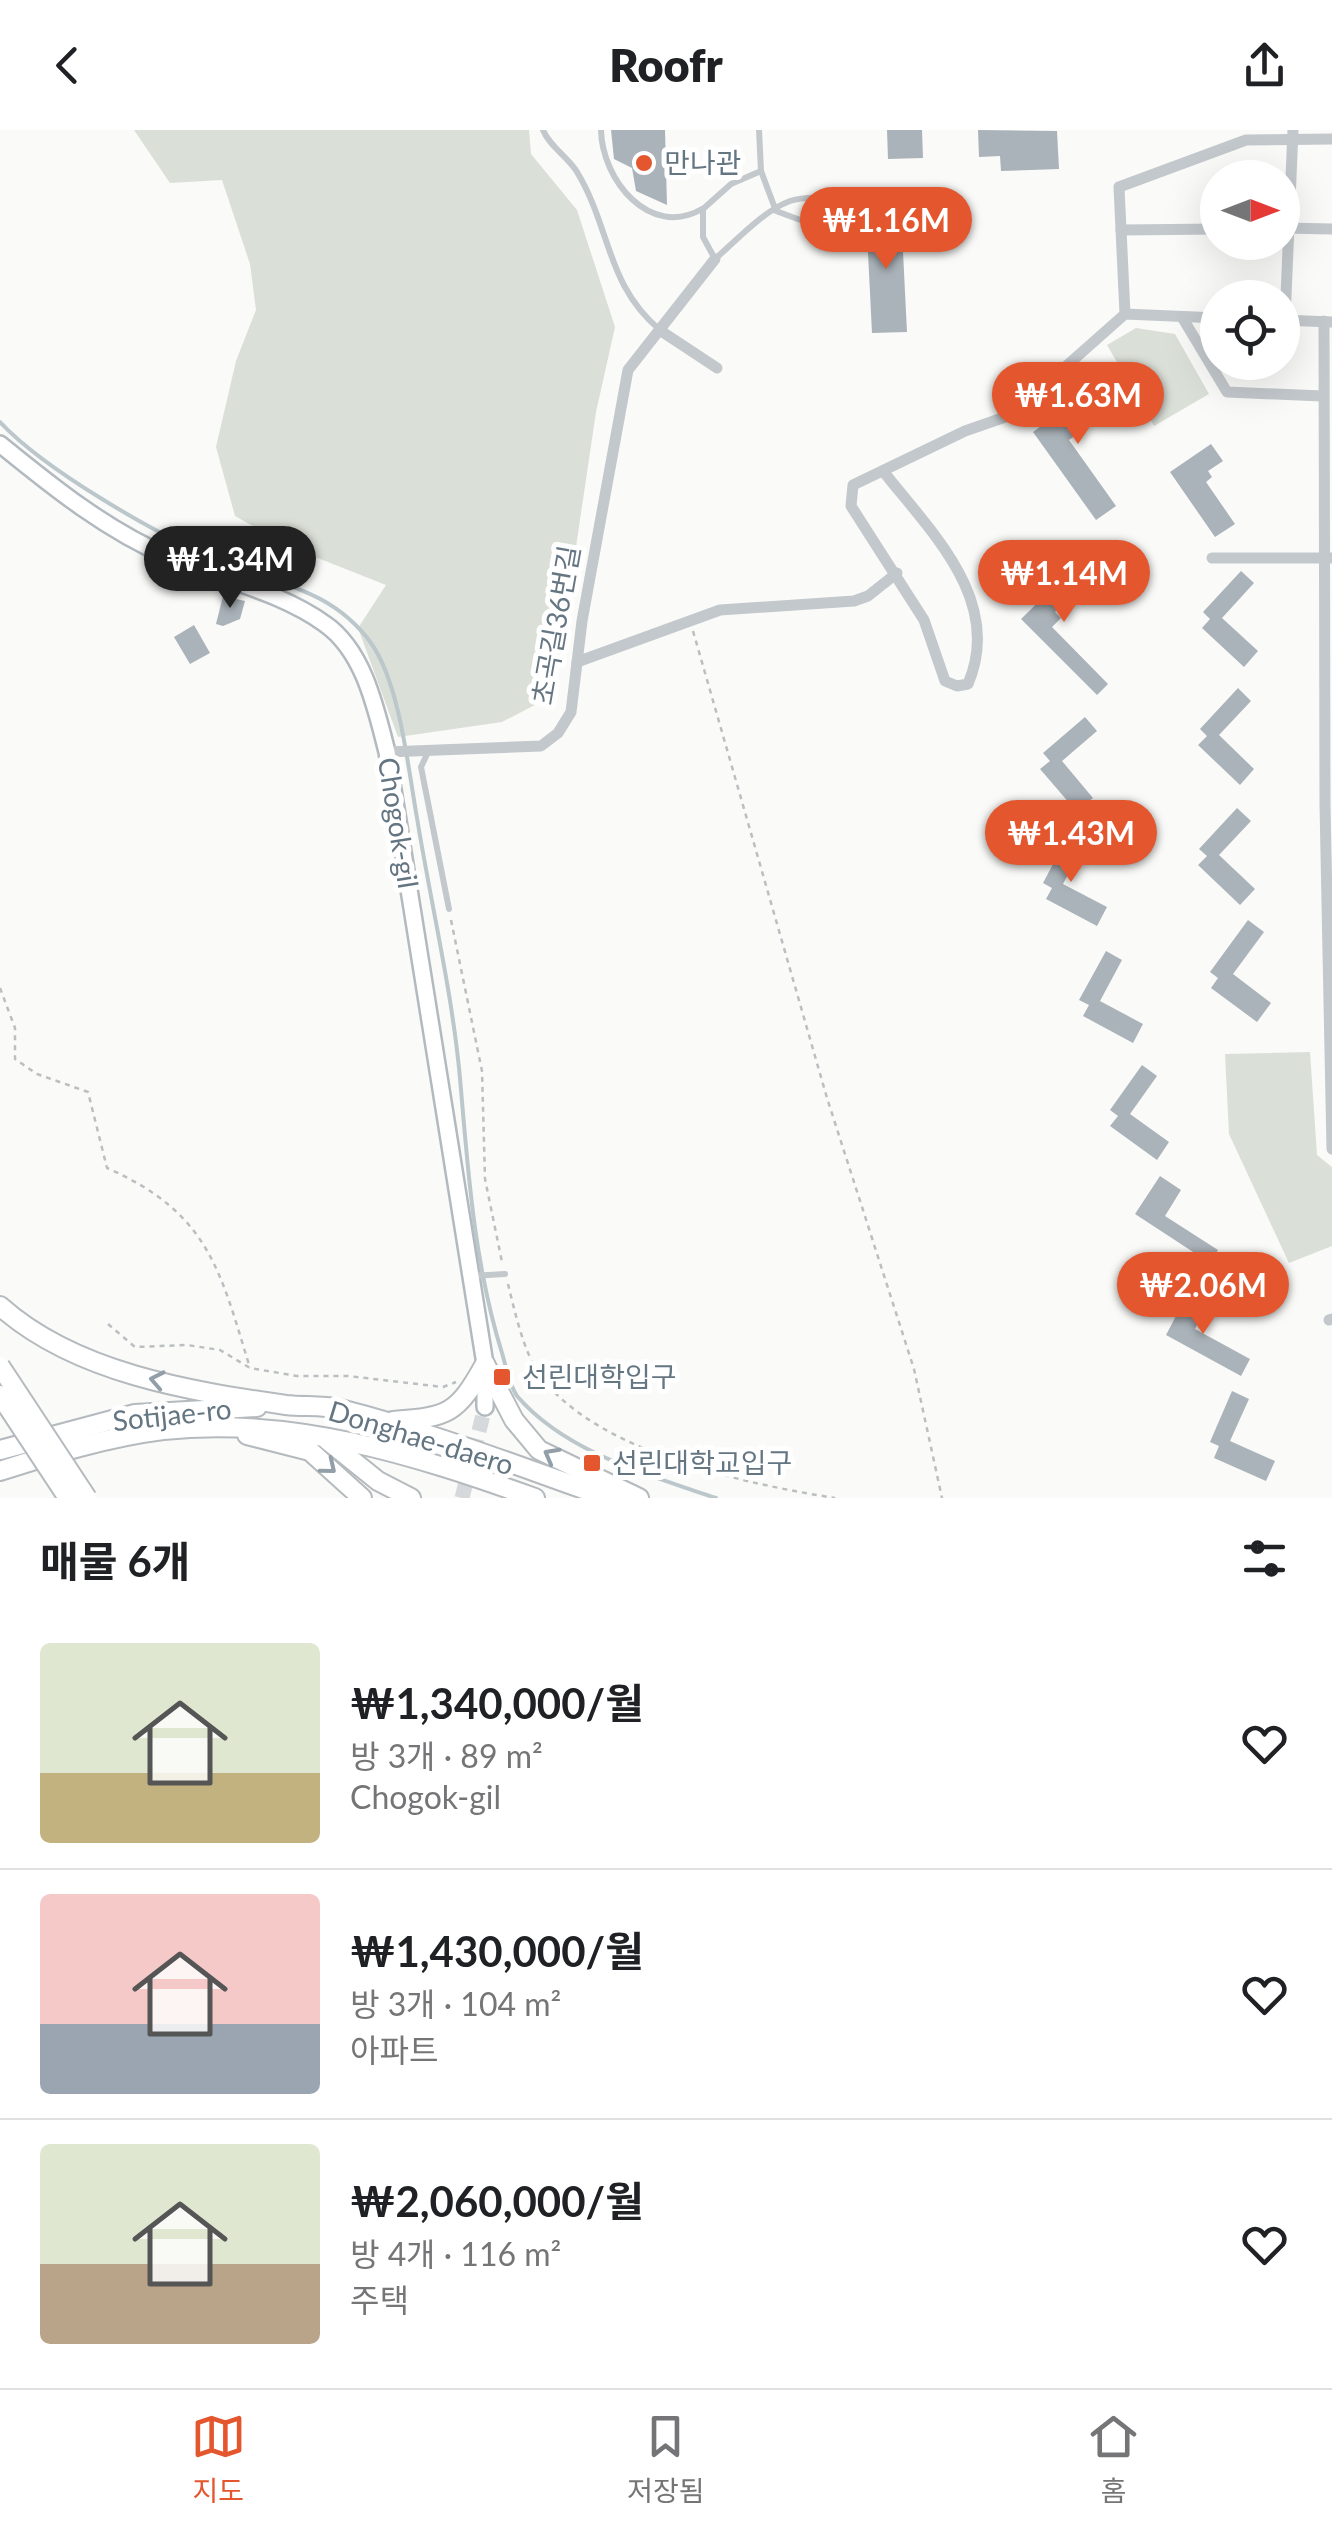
<!DOCTYPE html>
<html lang="ko">
<head>
<meta charset="utf-8">
<style>
  :root { --surface:#fff; --page:#f6f6f6; --text:#202124; --muted:#757577; --line:#e0e0e0; --accent:#e4572e }
  body { margin:0; font-family:Lato,"Noto Sans KR",sans-serif; background:var(--page); color:var(--text); height:100vh; display:flex; flex-direction:column; font-size:38px; white-space:nowrap }
  * { box-sizing:border-box; margin:0 }
  p { font-size:32px; color:var(--muted) }
  .icon { flex:none; width:55px; height:55px; fill:none; stroke:currentColor; stroke-width:2; stroke-linecap:round; stroke-linejoin:round }
  .map { position:relative; height:1368px; overflow:hidden }
  .details { display:flex; flex-direction:column; background:var(--surface); flex:1 }
  .details>* { flex:none }
  .needle { width:65px; rotate:90deg }
  .fabs { position:absolute; left:1200px; top:30px; display:grid; gap:20px }
  .fabs a { display:grid; place-items:center; width:100px; height:100px; border-radius:50%; background:var(--surface); box-shadow:0 10px 40px #0002; font-size:50px }
  .price { position:absolute; translate:-50% -85px; padding:0 22px; border-radius:35px; background:var(--accent); color:#fff; font-size:32px; line-height:65px; filter:drop-shadow(0 2px 5px #0008) }
  .price::after { content:''; position:absolute; left:50%; top:60px; width:30px; height:22px; margin-left:-15px; background:inherit; clip-path:polygon(0 0,100% 0,50% 100%) }
  .price.current { background:#222; color:#fff }
  ul { padding:0; list-style:none }
  li { display:flex; align-items:center; gap:30px; height:250px; padding:0 40px }
  li+li { border-top:2px solid var(--line) }
  li span { display:grid; place-items:center; flex:none; width:280px; height:200px; border-radius:10px; color:#555 }
  li>.icon { margin-inline-start:auto }
  span .icon { width:120px; height:120px; fill:#fffc; stroke-width:1 }
  li b { font-size:42px }
  h2 { display:flex; justify-content:space-between; align-items:center; height:120px; padding:0 40px; font-size:42px }
  header { display:flex; justify-content:space-between; align-items:center; height:130px; padding:0 40px; background:var(--surface); font-size:45px; font-weight:800 }
  .tabs { display:flex; justify-content:space-around; align-items:center; height:140px; border-top:2px solid var(--line); background:var(--surface); font-size:28px; color:var(--muted) }
  .tabs a { display:grid; justify-items:center; gap:5px }
  .tabs .current { color:var(--accent) }
  .map>svg:first-child { display:block }
  .green { fill:#dadfd7 }
  .lines { fill:none; stroke-linecap:round; stroke-linejoin:round }
  .stream { stroke:#bbc7cb; stroke-width:4 }
  .building { fill:#aab3b9 }
  .secondary-tunnel { stroke:#d5d9db; stroke-width:15; stroke-dasharray:15 8; stroke-linecap:butt }
  .secondary-casing { stroke:#b3babf; stroke-width:20 }
  .primary-casing { stroke:#b5babe; stroke-width:22 }
  .path { stroke:#bbbfc2; stroke-width:2.5; stroke-dasharray:5 5; stroke-linecap:butt }
  .lane { stroke:#c3c8cc; stroke-width:6 }
  .street { stroke:#c3c8cc; stroke-width:11 }
  .secondary { stroke:#fff; stroke-width:15 }
  .primary { stroke:#fff; stroke-width:18 }
  .primary-bridge-casing { stroke:#b5babe; stroke-width:22; stroke-linecap:butt }
  .primary-bridge { stroke:#fff; stroke-width:18 }
  .oneway { stroke:#939fa8 }
  .poi-dot { fill:#e4572e; stroke:#fff; stroke-width:4 }
  .labels { text-anchor:middle; stroke-width:10; stroke-linejoin:round; paint-order:stroke }
  .poi-label { font-size:28px; fill:#657683; stroke:#fff; text-anchor:start }
  .street-label { font-size:28px; fill:#657683; stroke:#fff }
</style>
</head>
<body>
<header><svg class="icon" aria-label="back" viewBox="0 0 24 24"><path d="M15 5l-7 7 7 7"/></svg>Roofr<svg class="icon" aria-label="share" viewBox="0 0 24 24"><path d="M12 15V3M7 8l5-5 5 5M5 13v7h14v-7"/></svg></header>
<div class="map">
<svg width="1332" height="1368" viewBox="0 0 1332 1368">
  <rect width="100%" height="100%" fill="#fafaf8"/>
  <g class="green">
    <path d="M134 0H529L531 24 577 80 615 197 596 282 554 565 502 592 398 607 358 498 386 455 290 417 235 386 216 317 236 231 256 180 250 134 222 50 170 53Z"/>
    <path d="M1136 198 1175 204 1209 264 1154 296 1107 215Z"/>
    <path d="M1310 922 1317 1025 1332 1037V1116L1289 1133 1229 1004 1225 924Z"/>
  </g>
  <g class="lines">
    <path class="stream" d="M0 292C44 339 155 404 216 429 275 454 331 458 371 513 400 554 408 638 417 688 431 774 452 861 460 948 468 1041 474 1133 502 1223 506 1236 509 1255 517 1266 565 1322 648 1345 716 1368"/>
  </g>
  <g class="building">
    <path d="M611 0H665L667 75 636 61 632 38 614 29Z"/>
    <path d="M887 0H922L923 28 888 29Z"/>
    <path d="M978 0 1057 1 1059 39 1001 41 1000 26 979 27Z"/>
    <path d="M901 82 907 202 872 203 866 83Z"/>
    <path d="M1108 247 1119 263 1071 298 1076 305 1069 310 1116 376 1096 390 1033 302Z"/>
    <path d="M1211 314 1223 331 1208 341 1212 347 1206 352 1235 394 1215 407 1170 342Z"/>
    <path d="M1082 429 1095 442 1055 482 1061 488 1052 497 1108 554 1097 565 1021 489Z"/>
    <path d="M1241 441 1254 453 1222 488 1258 521 1244 537 1202 498 1210 489 1203 482Z"/>
    <path d="M223 466 245 471 240 489 223 496 216 494Z"/>
    <path d="M194 495 210 523 190 534 174 507Z"/>
    <path d="M1238 558 1251 571 1219 605 1254 639 1240 655 1198 615 1207 606 1200 599Z"/>
    <path d="M1085 587 1097 601 1062 631 1093 668 1077 682 1040 639 1050 631 1043 623Z"/>
    <path d="M1237 678 1251 691 1219 725 1255 759 1240 775 1198 735 1207 726 1199 719Z"/>
    <path d="M1069 704 1085 712 1063 754 1107 777 1097 796 1046 769 1052 758 1043 753Z"/>
    <path d="M1248 790 1264 802 1233 844 1271 873 1257 892 1211 858 1218 848 1210 842Z"/>
    <path d="M1106 821 1122 830 1100 871 1143 894 1133 913 1083 886 1089 875 1079 870Z"/>
    <path d="M1142 935 1157 946 1130 984 1169 1012 1157 1030 1110 996 1118 986 1110 980Z"/>
    <path d="M1160 1046 1181 1060 1165 1086 1218 1120 1210 1133 1135 1084Z"/>
    <path d="M1188 1163 1208 1174 1195 1199 1250 1229 1241 1246 1166 1205Z"/>
    <path d="M1232 1261 1249 1269 1230 1311 1275 1331 1266 1351 1214 1328 1219 1316 1210 1312Z"/>
  </g>
  <g class="lines">
    <path class="secondary-tunnel" d="M462 1368 485 1277"/>
    <defs>
      <path id="secondary" d="M0 314C54 358 106 400 171 428 220 449 281 462 325 494 364 521 376 579 387 622L485 1234V1277"/>
      <g id="primary">
        <path d="M0 1176C75 1243 189 1261 286 1275 304 1277 322 1275 340 1279 431 1302 520 1337 609 1368"/>
        <path d="M485 1234 514 1290 539 1320 639 1368"/>
        <path d="M393 1291C449 1287 457 1284 485 1234"/>
        <path d="M247 1305 310 1321 362 1368"/>
        <path d="M327 1310 378 1351 411 1368"/>
        <path d="M0 1320 135 1284 257 1277"/>
        <path d="M0 1341C53 1324 107 1307 163 1300 293 1286 414 1325 535 1368"/>
      </g>
    </defs>
    <use href="#secondary" class="secondary-casing"/>
    <use href="#primary" class="primary-casing"/>
    <g class="path">
      <path d="M693 501 827 968 914 1239 942 1368"/>
      <path d="M451 790 482 941 485 1049 502 1132"/>
      <path d="M0 858 15 898V929L37 944 88 962 107 1038C209 1083 220 1140 250 1238"/>
      <path d="M508 1154C515 1182 524 1225 542 1248 600 1323 746 1354 835 1368"/>
      <path d="M108 1194 135 1217 187 1215 220 1220 250 1238 297 1246H348L443 1257 456 1252"/>
    </g>
    <g class="lane">
      <path d="M543 0C550 17 568 27 577 42 611 98 606 155 660 200"/>
      <path d="M601 0C602 50 650 109 702 79"/>
      <path d="M759 0 761 41 776 81 822 98 859 88 861 71C840 70 810 64 790 71 763 81 737 110 715 129L703 107V79L731 54 761 41"/>
      <path d="M429 620 421 637 449 779"/>
      <path d="M471 1146 505 1144"/>
    </g>
    <g class="street">
      <path d="M1282 98 1332 99"/>
      <path d="M1121 100 1218 99"/>
      <path d="M1125 184 1119 57 1246 10 1332 9"/>
      <path d="M1182 187 1227 262 1322 266"/>
      <path d="M1282 190 1332 192"/>
      <path d="M1285 190 1293 0"/>
      <path d="M1324 191 1325 674 1332 1019"/>
      <path d="M661 201 717 238"/>
      <path d="M883 341C930 401 1004 470 968 554L957 556 945 551 924 490 851 376 853 355 965 301 1011 285 1125 184 1218 188"/>
      <path d="M1212 428H1332"/>
      <path d="M577 532 720 480 854 471 868 466 897 443"/>
      <path d="M387 622 541 616 558 603 571 582 582 491 628 240 715 129"/>
      <path d="M1329 1190 1332 1189"/>
    </g>
    <use href="#secondary" class="secondary"/>
    <use href="#primary" class="primary"/>
    <defs>
      <g id="primary-bridge">
        <path d="M0 1236 87 1368"/>
        <path d="M0 1265 68 1368"/>
      </g>
    </defs>
    <use href="#primary-bridge" class="primary-bridge-casing"/>
    <use href="#primary-bridge" class="primary-bridge"/>
  </g>
  <defs><path id="oneway-chevron" d="M-2-3.5L2.5 0L-2 3.5" fill="none" stroke-width="1.6" stroke-linecap="round" stroke-linejoin="round" transform="scale(2.5)"/></defs>
  <g class="oneway">
    <use href="#oneway-chevron" transform="translate(157 1250) rotate(-169)"/>
    <use href="#oneway-chevron" transform="translate(551 1325) rotate(-151)"/>
    <use href="#oneway-chevron" transform="translate(329 1337) rotate(39)"/>
  </g>
  <g class="poi-dot">
    <circle cx="644" cy="33" r="10"/>
    <rect x="492" y="1237" width="20" height="20" rx="5"/>
    <rect x="582" y="1323" width="20" height="20" rx="5"/>
  </g>
  <g class="labels">
    <g class="poi-label">
      <text x="664" y="43">만나관</text>
      <text x="522" y="1257">선린대학입구</text>
      <text x="612" y="1343">선린대학교입구</text>
    </g>
    <g class="street-label">
      <text transform="translate(556 495) rotate(-80)" y="10">초곡길36번길</text>
      <text transform="translate(398 693) rotate(81)" y="10">Chogok-gil</text>
      <text transform="translate(172 1285) rotate(-6)" y="10">Sotijae-ro</text>
      <text transform="translate(421 1308) rotate(17)" y="10">Donghae-daero</text>
    </g>
  </g>
</svg>
<div class="fabs">
<a><svg class="needle" viewBox="-14 -14 28 28"><path d="M0-13l5 13h-10z" fill="#e53935"/><path d="M0 13l5-13h-10z" fill="#757577"/></svg></a>
<a><svg class="icon" aria-label="locate" viewBox="0 0 24 24"><circle cx="12" cy="12" r="6"/><path d="M12 2v4M12 18v4M2 12h4M18 12h4"/></svg></a>
</div>
<b class="price" style="left:886px;top:142px">₩1.16M</b>
<b class="price" style="left:1078px;top:317px">₩1.63M</b>
<b class="price current" style="left:230px;top:481px">₩1.34M</b>
<b class="price" style="left:1064px;top:495px">₩1.14M</b>
<b class="price" style="left:1071px;top:755px">₩1.43M</b>
<b class="price" style="left:1203px;top:1207px">₩2.06M</b>
</div>
<section class="details">
<h2>매물 6개<svg class="icon" aria-label="filters" viewBox="0 0 24 24"><path d="M4 7h16M4 17h16"/><circle cx="9" cy="7" r="2"/><circle cx="15" cy="17" r="2"/></svg></h2>
<ul>
<li><span style="background:linear-gradient(#dfe7d0 65%,#c2b280 0)"><svg class="icon" aria-label="home" viewBox="0 0 24 24"><path d="M3 11l9-7 9 7M6 9v11h12V9"/></svg></span><div><b>₩1,340,000/월</b><p>방 3개 · 89 m²</p><p>Chogok-gil</p></div><svg class="icon" aria-label="heart" viewBox="0 0 24 24"><path d="M12 20l-8-8c-3-5 5-10 8-4 3-6 11-1 8 4z"/></svg></li>
<li><span style="background:linear-gradient(#f6c9c9 65%,#9aa5b1 0)"><svg class="icon" aria-label="home" viewBox="0 0 24 24"><path d="M3 11l9-7 9 7M6 9v11h12V9"/></svg></span><div><b>₩1,430,000/월</b><p>방 3개 · 104 m²</p><p>아파트</p></div><svg class="icon" aria-label="heart" viewBox="0 0 24 24"><path d="M12 20l-8-8c-3-5 5-10 8-4 3-6 11-1 8 4z"/></svg></li>
<li><span style="background:linear-gradient(#dfe7d0 60%,#b9a48a 0)"><svg class="icon" aria-label="home" viewBox="0 0 24 24"><path d="M3 11l9-7 9 7M6 9v11h12V9"/></svg></span><div><b>₩2,060,000/월</b><p>방 4개 · 116 m²</p><p>주택</p></div><svg class="icon" aria-label="heart" viewBox="0 0 24 24"><path d="M12 20l-8-8c-3-5 5-10 8-4 3-6 11-1 8 4z"/></svg></li>
</ul>
</section>
<nav class="tabs">
<a class="current"><svg class="icon" aria-label="map" viewBox="0 0 24 24"><path d="M3 6l6-2 6 2 6-2v14l-6 2-6-2-6 2zM9 4v14M15 6v14"/></svg>지도</a>
<a><svg class="icon" aria-label="saved" viewBox="0 0 24 24"><path d="M7 4h10v16l-5-4-5 4z"/></svg>저장됨</a>
<a><svg class="icon" aria-label="home" viewBox="0 0 24 24"><path d="M3 11l9-7 9 7M6 9v11h12V9"/></svg>홈</a>
</nav>
</body>
</html>
